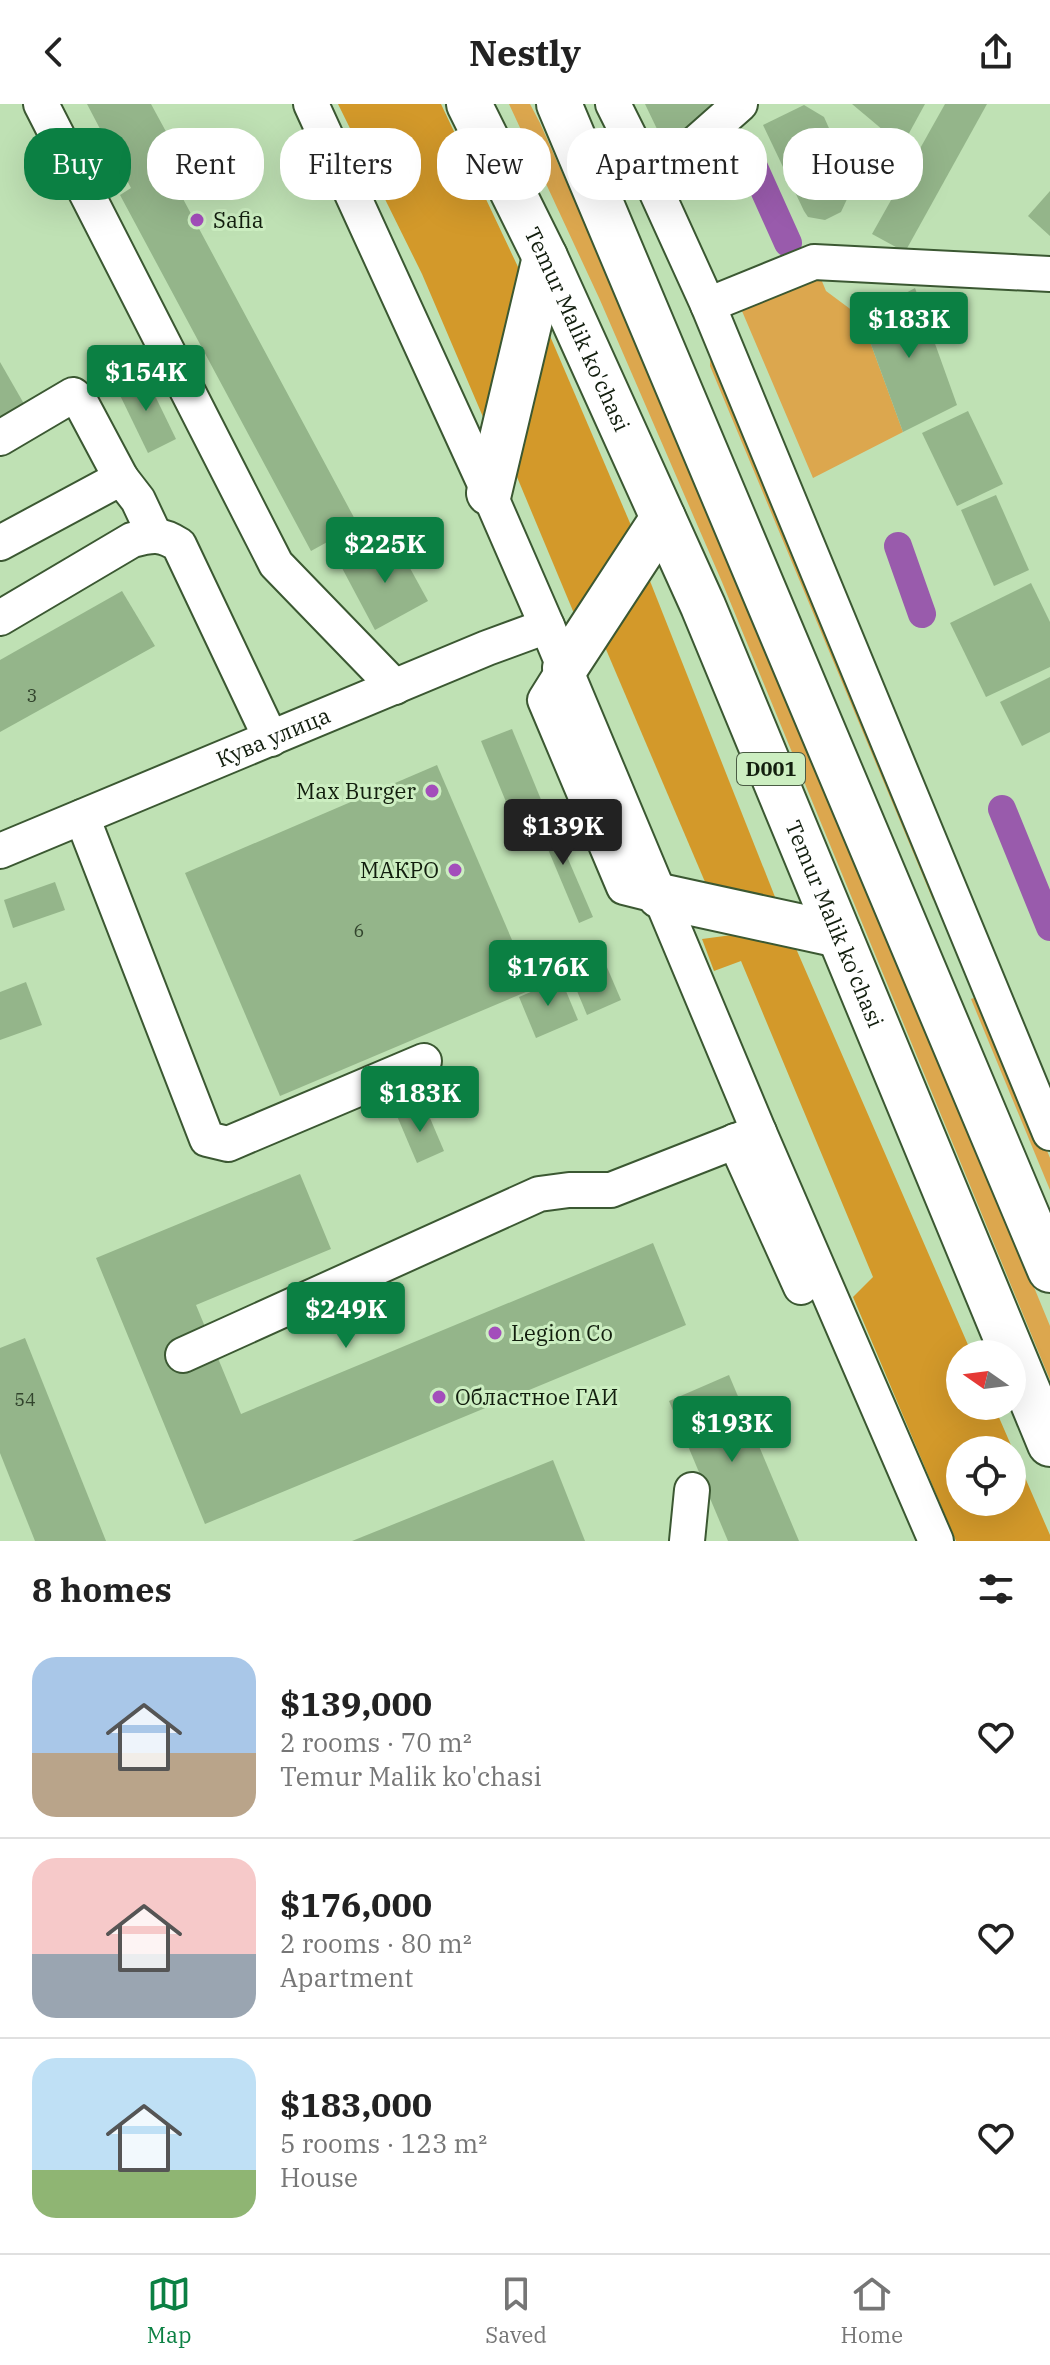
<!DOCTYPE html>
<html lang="en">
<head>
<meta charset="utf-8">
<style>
  :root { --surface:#fff; --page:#f6f6f6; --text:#222; --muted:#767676; --line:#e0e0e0; --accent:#0b8043 }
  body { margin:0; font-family:"IBM Plex Serif",serif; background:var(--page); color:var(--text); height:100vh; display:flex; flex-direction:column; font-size:30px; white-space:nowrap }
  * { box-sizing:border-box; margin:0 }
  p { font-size:26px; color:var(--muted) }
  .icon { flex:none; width:44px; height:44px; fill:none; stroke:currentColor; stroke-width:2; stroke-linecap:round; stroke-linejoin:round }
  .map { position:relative; height:1437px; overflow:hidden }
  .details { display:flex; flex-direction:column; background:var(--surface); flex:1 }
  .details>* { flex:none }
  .hud { position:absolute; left:24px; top:24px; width:1002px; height:72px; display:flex; gap:16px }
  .needle { width:52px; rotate:284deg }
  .buttons { position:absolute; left:946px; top:1236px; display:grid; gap:16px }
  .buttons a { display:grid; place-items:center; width:80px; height:80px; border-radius:50%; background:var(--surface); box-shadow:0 8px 32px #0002; font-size:40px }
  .price { position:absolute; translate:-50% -68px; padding:0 18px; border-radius:8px; background:var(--accent); color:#fff; font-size:26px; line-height:52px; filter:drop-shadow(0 2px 4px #0008) }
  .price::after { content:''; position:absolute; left:50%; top:48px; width:24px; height:18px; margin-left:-12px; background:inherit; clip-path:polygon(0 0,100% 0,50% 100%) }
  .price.on { background:#222; color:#fff }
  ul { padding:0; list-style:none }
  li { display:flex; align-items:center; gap:24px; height:200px; padding:0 32px }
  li+li { border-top:2px solid var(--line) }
  li span { display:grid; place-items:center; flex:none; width:224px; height:160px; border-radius:24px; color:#555 }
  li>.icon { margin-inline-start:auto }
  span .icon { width:96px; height:96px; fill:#fffc; stroke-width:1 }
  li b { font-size:34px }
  h2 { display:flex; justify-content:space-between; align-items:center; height:96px; padding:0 32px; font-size:34px }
  .pill { padding:0 28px; border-radius:32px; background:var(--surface); box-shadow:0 8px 32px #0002; font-size:28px; line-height:72px }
  .pill.on { background:var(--accent); color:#fff }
  header { display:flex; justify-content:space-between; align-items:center; height:104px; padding:0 32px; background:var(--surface); font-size:36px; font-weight:700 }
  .dock { display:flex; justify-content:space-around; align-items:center; height:112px; border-top:2px solid var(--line); background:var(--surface); font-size:22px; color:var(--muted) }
  .dock a { display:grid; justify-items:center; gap:4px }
  .dock .on { color:var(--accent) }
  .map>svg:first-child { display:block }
  .green { fill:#dca74e }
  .forest { fill:#d3992a; fill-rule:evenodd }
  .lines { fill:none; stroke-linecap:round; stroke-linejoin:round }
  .canal { stroke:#995bac; stroke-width:28 }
  .building { fill:#94b58a }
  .minor-casing { stroke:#3b5832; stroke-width:38 }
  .highway-casing { stroke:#3b5832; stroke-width:48 }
  .minor { stroke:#fff; stroke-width:34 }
  .highway { stroke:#fff; stroke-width:44 }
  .poi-dot { fill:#a34ebb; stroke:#cceec1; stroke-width:3 }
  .labels { text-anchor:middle; stroke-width:6; stroke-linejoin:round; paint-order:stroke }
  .number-label { font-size:18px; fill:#32442d }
  .shield { fill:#cceec1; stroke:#4a5c44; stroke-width:2 }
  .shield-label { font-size:20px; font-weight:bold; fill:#121e0e }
  .poi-label { font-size:22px; fill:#121e0e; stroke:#cceec1; text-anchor:start }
  .street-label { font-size:22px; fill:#121e0e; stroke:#cceec1 }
</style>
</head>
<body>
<header><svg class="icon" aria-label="back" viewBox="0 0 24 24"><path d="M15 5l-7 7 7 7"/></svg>Nestly<svg class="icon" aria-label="share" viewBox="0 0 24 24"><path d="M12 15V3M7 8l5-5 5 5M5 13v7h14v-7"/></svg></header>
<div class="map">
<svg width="1050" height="1437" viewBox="0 0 1050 1437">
  <rect width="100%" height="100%" fill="#bfe1b4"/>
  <g class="green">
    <path d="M509 0H530L540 19 743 477 1050 1222V1276L722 478 600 196Z"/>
    <path d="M819 170 826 187 861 213 903 328 813 374 739 200Z"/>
    <path d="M711 229 946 791 933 796 710 262Z"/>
    <path d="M984 890 1050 1054V1086L971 895Z"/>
  </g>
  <g class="forest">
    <path d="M338 0H441L527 182 489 327 422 170Z"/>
    <path d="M547 225 633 426 578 519 512 361Z"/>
    <path d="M648 472 777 798 711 792 602 536Z"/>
    <path d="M747 829 791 833 972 1250H960V1302H994L1050 1431V1437H956L853 1193 873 1173 741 857 714 867 702 835ZM960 1346H1012V1398H960Z"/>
  </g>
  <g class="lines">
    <g class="canal">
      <path d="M744 41 788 139"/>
      <path d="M898 442 922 510"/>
      <path d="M1002 705 1050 823"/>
    </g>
  </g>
  <g class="building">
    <path d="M87 0H151L182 57 167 65 358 421 311 447 120 91 131 84Z"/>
    <path d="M645 0H711L716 9 669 50Z"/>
    <path d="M852 0H925L902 42Z"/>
    <path d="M945 0H987L905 148 872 130Z"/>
    <path d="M804 1 824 13 854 80 841 108 825 116 808 113 804 107 763 21Z"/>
    <path d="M1050 87V132L1028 112Z"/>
    <path d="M915 184 957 301 903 328 861 213Z"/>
    <path d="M0 258 27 305 0 320Z"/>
    <path d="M144 269 176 335 148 349 116 283Z"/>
    <path d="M968 307 1003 380 957 402 922 329Z"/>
    <path d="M996 391 1029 466 994 482 961 406Z"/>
    <path d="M394 435 428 497 375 526 342 464Z"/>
    <path d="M1031 479 1050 518V563L986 593 950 519Z"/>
    <path d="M122 487 155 542 0 628V556Z"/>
    <path d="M1050 573V628L1022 642 1000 598Z"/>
    <path d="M512 625 542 698 511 710 481 637Z"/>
    <path d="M437 661 533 885 280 992 185 769Z"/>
    <path d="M547 706 593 813 579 819 534 712Z"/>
    <path d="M55 778 65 806 13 824 4 796Z"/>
    <path d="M606 861 621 896 587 911 572 875Z"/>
    <path d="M561 875 578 916 536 934 519 893Z"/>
    <path d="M26 878 42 921 0 936V888Z"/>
    <path d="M424 1000 444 1047 417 1059 397 1012Z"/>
    <path d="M300 1070 331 1145 196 1201 241 1310 653 1139 686 1221 205 1420 96 1154Z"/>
    <path d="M25 1234 106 1437H35L0 1349V1244Z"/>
    <path d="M729 1271 799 1437H728L669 1297Z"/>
    <path d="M553 1356 585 1437H352Z"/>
  </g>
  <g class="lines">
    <defs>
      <g id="minor">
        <path d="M41 0 276 460 395 583"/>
        <path d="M311 0 489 389 547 522 759 1028 936 1437"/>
        <path d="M613 0 652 78 708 201 1050 1029"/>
        <path d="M652 78 740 0"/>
        <path d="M708 201 814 158 1050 170"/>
        <path d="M0 334 73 291 80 297 121 374"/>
        <path d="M0 439 121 374 138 396 154 430"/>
        <path d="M0 514 132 436C152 431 161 429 179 441L271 635"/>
        <path d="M565 564 545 596 624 783 660 792"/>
        <path d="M82 713 207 1035 228 1040 424 957"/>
        <path id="s1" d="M0 747 487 544 547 522"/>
        <path d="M735 1037 801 1183"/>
        <path d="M183 1251 539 1090 569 1086H611L759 1028"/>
        <path d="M687 1437 692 1386"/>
      </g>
      <g id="highway">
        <path id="s2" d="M469 0 545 153 703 502 1050 1340"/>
        <path d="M559 0 1050 1166"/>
        <path d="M489 389 545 153"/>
        <path d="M565 564 663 414"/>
        <path d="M660 792 839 831"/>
      </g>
    </defs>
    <use href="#minor" class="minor-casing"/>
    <use href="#highway" class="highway-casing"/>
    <use href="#minor" class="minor"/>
    <use href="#highway" class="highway"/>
  </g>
  <g class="poi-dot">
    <circle cx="197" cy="116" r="8"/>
    <circle cx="432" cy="687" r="8"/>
    <circle cx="455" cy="766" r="8"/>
    <circle cx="495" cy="1229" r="8"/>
    <circle cx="439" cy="1293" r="8"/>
  </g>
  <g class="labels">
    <g class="number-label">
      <text x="32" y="598">3</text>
      <text x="359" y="833">6</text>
      <text x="25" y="1302">54</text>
    </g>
    <rect class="shield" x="737" y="649" width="68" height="32" rx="6"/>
    <g class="shield-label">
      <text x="771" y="672">D001</text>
    </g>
    <g class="poi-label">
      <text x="213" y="124">Safia</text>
      <text x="416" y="695" text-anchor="end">Max Burger</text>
      <text x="439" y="774" text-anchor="end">МАКРО</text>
      <text x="511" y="1237">Legion Co</text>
      <text x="455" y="1301">Областное ГАИ</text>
    </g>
    <g class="street-label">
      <text dy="8" stroke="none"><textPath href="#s2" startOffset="250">Temur Malik ko'chasi</textPath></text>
      <text dy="8" stroke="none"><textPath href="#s1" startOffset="296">Кува улица</textPath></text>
      <text dy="8" stroke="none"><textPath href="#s2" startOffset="898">Temur Malik ko'chasi</textPath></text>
    </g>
  </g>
</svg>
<div class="buttons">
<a><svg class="needle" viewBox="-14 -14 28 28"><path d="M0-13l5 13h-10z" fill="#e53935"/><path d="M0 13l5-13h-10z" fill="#767676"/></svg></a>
<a><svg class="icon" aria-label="locate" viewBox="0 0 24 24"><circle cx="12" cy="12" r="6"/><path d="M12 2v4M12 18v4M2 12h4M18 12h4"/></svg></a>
</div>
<b class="price" style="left:909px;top:256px">$183K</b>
<b class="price" style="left:146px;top:309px">$154K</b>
<b class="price" style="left:385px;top:481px">$225K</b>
<b class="price on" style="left:563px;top:763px">$139K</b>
<b class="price" style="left:548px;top:904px">$176K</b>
<b class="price" style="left:420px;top:1030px">$183K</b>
<b class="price" style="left:346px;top:1246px">$249K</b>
<b class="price" style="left:732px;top:1360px">$193K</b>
<div class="hud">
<a class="pill on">Buy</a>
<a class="pill">Rent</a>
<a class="pill">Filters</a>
<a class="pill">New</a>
<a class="pill">Apartment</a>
<a class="pill">House</a>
</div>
</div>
<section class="details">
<h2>8 homes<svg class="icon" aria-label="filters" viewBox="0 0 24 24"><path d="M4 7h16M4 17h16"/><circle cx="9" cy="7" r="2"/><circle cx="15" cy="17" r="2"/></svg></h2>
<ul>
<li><span style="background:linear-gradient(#a9c7e8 60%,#b9a48a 0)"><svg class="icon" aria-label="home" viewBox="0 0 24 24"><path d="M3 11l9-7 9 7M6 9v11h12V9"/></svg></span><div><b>$139,000</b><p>2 rooms · 70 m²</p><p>Temur Malik ko'chasi</p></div><svg class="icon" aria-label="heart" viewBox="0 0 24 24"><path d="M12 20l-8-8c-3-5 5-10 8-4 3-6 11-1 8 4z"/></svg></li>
<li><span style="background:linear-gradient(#f6c9c9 60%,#9aa5b1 0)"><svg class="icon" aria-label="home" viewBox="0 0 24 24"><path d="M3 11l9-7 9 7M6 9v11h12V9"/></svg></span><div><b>$176,000</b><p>2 rooms · 80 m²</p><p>Apartment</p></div><svg class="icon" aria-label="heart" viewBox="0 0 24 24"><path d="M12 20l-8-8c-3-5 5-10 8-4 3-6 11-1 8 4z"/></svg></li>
<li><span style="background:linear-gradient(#bfe0f5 70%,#8fb573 0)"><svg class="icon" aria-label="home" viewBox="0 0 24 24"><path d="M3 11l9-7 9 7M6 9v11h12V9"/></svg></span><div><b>$183,000</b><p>5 rooms · 123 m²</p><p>House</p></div><svg class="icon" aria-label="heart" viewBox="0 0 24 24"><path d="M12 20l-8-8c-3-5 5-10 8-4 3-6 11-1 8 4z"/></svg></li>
</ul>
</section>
<nav class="dock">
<a class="on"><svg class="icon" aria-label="map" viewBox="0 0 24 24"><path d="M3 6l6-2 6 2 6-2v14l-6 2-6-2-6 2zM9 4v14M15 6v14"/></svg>Map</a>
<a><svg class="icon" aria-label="saved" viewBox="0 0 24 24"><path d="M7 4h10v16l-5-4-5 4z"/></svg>Saved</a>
<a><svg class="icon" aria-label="home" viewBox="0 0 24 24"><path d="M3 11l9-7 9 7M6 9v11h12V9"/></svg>Home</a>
</nav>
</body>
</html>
